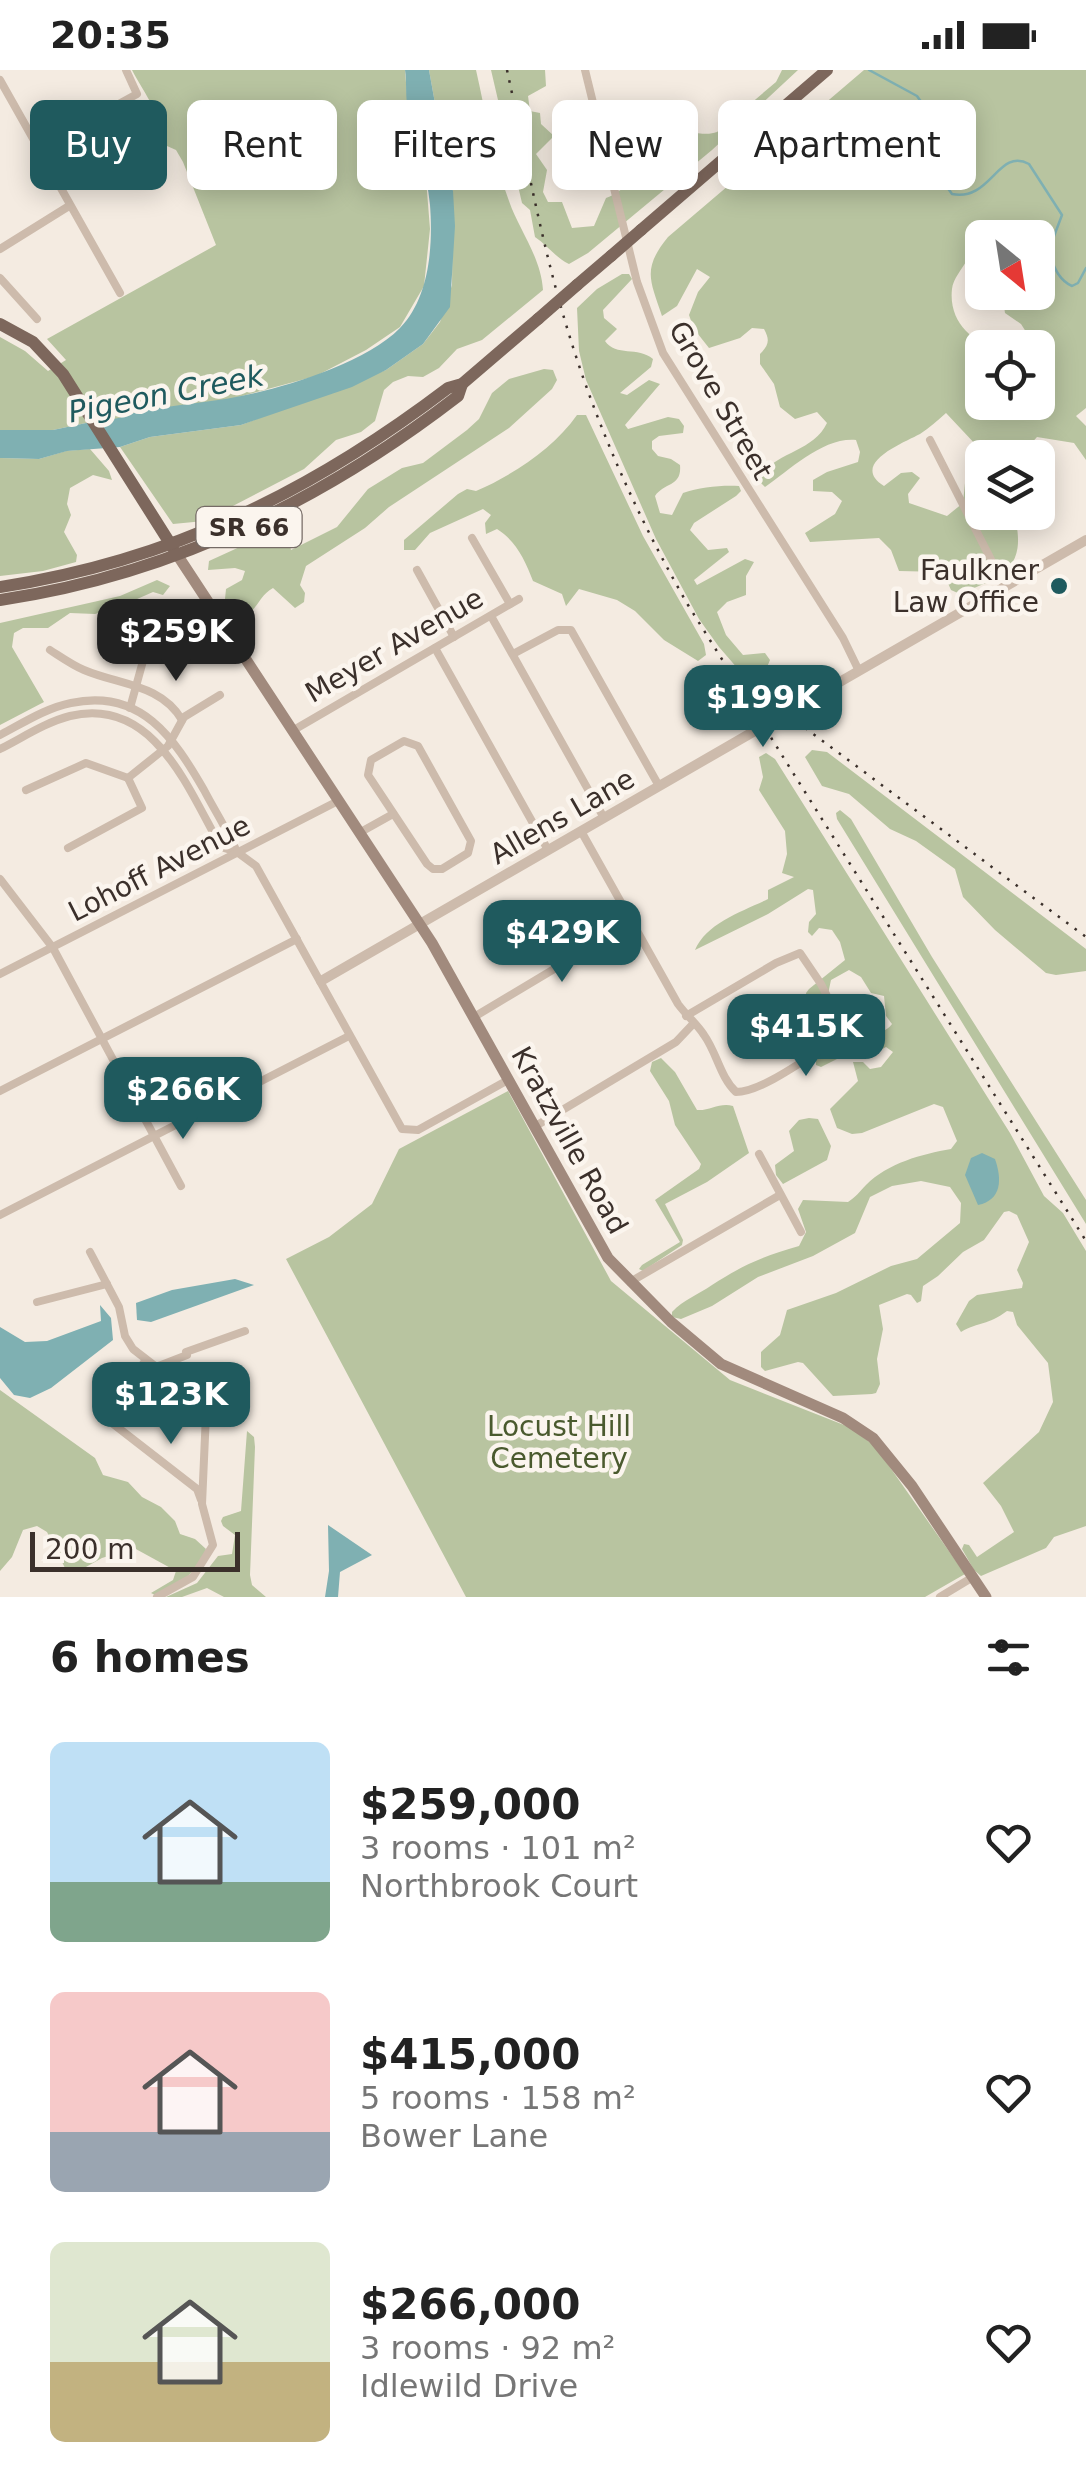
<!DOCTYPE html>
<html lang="en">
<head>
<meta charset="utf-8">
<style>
  :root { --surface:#fff; --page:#f2f2f2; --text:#222; --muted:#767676; --accent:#1f5a5e }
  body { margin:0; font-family:"DejaVu Sans",sans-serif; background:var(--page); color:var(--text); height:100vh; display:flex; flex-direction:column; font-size:38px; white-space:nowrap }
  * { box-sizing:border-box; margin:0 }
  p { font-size:32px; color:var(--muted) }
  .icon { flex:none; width:55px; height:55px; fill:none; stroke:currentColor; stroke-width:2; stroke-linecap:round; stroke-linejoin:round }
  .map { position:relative; height:1527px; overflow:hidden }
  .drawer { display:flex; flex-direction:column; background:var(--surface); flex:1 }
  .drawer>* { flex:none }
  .hud { position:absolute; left:30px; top:30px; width:1028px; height:90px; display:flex; gap:20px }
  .needle { width:65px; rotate:150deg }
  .tools { position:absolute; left:965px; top:150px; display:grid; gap:20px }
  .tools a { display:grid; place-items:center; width:90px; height:90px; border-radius:15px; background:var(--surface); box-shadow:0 5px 25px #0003; font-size:50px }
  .scale { position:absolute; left:30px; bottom:25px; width:210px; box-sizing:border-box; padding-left:10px; border:5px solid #3b302b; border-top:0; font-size:28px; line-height:35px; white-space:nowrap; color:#3b302b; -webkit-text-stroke:8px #fbf5ee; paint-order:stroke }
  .price { position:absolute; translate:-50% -85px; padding:0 22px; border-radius:20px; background:var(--accent); color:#fff; font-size:32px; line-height:65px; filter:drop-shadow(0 2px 5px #0008) }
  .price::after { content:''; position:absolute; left:50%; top:60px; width:30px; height:22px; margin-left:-15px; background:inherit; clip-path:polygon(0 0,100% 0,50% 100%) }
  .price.selected { background:#222; color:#fff }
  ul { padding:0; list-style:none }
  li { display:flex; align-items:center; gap:30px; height:250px; padding:0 50px }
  li span { display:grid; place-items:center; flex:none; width:280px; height:200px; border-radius:15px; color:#555 }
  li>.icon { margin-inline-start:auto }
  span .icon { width:120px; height:120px; fill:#fffc; stroke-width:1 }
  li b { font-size:42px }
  h2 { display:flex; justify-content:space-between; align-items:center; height:120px; padding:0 50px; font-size:42px }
  .tag { padding:0 35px; border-radius:15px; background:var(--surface); box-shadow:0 5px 25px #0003; font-size:35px; line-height:90px }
  .tag.selected { background:var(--accent); color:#fff }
  .status { display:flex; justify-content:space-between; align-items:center; height:70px; padding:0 50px; background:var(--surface); direction:ltr }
  .status svg { height:28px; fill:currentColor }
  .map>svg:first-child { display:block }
  .green { fill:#b8c4a0; fill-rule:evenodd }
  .water { fill:#7fb0b2 }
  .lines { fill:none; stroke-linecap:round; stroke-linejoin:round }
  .stream { stroke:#7fb0b2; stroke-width:2.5 }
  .minor { stroke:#cdbbac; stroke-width:8 }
  .tertiary { stroke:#cdbbac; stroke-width:10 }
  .secondary { stroke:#a18a7d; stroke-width:11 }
  .primary { stroke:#7d675c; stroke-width:12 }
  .rail { stroke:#3b302b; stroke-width:2.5; stroke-dasharray:2.5 8; stroke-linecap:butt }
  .primary-bridge { stroke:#7d675c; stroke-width:12 }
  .poi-dot { fill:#1f5a5e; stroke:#fbf5ee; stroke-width:4 }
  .labels { text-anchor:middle; stroke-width:9; stroke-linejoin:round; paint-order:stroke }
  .shield { fill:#fbf5ee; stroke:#756b66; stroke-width:2.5 }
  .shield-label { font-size:25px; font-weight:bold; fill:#3b302b }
  .street-label { font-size:28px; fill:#3b302b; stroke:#fbf5ee }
  .poi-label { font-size:28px; fill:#3b302b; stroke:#fbf5ee; text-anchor:end }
  .park-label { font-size:28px; fill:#4a5a2e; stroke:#fbf5ee }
  .water-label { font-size:30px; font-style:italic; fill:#1f5a5e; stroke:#fbf5ee }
</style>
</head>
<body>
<div class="status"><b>20:35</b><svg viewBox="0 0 49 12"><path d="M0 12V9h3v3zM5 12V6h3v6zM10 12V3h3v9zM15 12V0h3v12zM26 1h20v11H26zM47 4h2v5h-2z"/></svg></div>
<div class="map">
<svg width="1086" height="1527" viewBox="0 0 1086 1527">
  <rect width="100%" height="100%" fill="#f4ebe1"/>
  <g class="green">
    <path d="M132 0H405L408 38 426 109 430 159 424 216 400 257 366 280 316 306 227 330 139 341 113 351 105 349 53 360H0V267L25 281 48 301 66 290 47 269 216 175 183 92 176 80 167 76C163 47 145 25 132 0Z"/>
    <path d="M429 0H476C486 44 493 89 509 131 519 160 541 187 543 220L482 270 457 279 439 298 423 307 408 306 393 312 384 320 375 351 361 362 336 370 304 399 204 451 173 454 120 377 150 367 241 355 386 300 423 274 440 252 452 215 453 121 447 94V73L438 50Z"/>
    <path d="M491 0H545L546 16 528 26 530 41 540 43 541 54 554 66 536 84 547 100 543 122 548 132H562L572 158 594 156 606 128C615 125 619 120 626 117 637 112 647 115 656 105 666 93 663 73 679 65 691 59 704 67 717 62L776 12 782 0H798L712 80 588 183 569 194C556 188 548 176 535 167L530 140 522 133Z"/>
    <path d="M864 0H1086V338L1076 346 1086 356V390L1074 373 1037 367 1028 377 1025 387 982 388V442L1028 443 1017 458C1024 502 995 509 960 524L951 520 943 502 899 501 891 480 879 468 810 472 805 463 835 444 842 431 832 422 813 421V410L827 402 858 392 860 382 856 370C823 367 790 400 765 417L758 410C772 382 813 383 827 353L817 342 795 349 780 337 774 314 760 294V284C769 275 770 270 764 259L752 258 740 268 709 278 694 259 689 245 698 222 710 207 697 199 677 236 662 246C650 210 642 199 668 167ZM982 168H1038V222L1002 223 1005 243 1021 254 1028 265C992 291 947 262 952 219 953 209 962 199 967 190L982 199ZM982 278H1038V332H982ZM946 343 977 376 965 413 963 433 947 446 909 433 908 424 920 408 912 402 901 403 884 416C849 394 903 373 920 364 929 358 938 350 946 343Z"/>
    <path d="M622 204H629L632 209 603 240 604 248 617 259 605 271C616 287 638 276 653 289L651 297 620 323 627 325 649 310 660 314 625 355 628 359 668 347 679 349 684 356 683 363 659 366 652 371V379L658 386 671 389 680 395C682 417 665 412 655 426L660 443 672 445 683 423C700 417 722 415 739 416L741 421 736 426 694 453 690 460 708 480 727 478 729 482 694 510 697 515 745 489 754 492 746 506V525L727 532 717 542 726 565 743 585 765 583 770 590 765 602 783 627 782 635 745 607 719 577 699 549 656 469 586 310 579 281 577 238 597 219Z"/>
    <path d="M544 299 553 300 557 310 552 319 509 358 389 437 365 458 306 496 300 515 305 523 304 532 295 538 273 518C255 528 258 548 234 544L225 529 226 519 242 510 245 501 235 498 208 500 209 491 277 460 289 470 291 480 337 457 368 419 402 398 423 393 467 360 479 349 492 323 509 309Z"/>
    <path d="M577 345H586L643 466 704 574 706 585 698 591 664 570 635 541 617 530 579 519 566 536 562 524 533 511C525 490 516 471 497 459L486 464 485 453 491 445 483 439 430 463 415 480H404V470L458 424 467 419 476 421C513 405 554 378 577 345Z"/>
    <path d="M90 379 109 401 112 410 93 405 70 418 67 434 71 445 64 462 77 485 76 492 43 501 0 506V388L39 389 66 381Z"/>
    <path d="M157 510 170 516 163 525 153 522 119 537 95 544 70 543 48 558H23L14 563 12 577 44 632 0 655V553L120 526Z"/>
    <path d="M812 680 827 682 1086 879V901L1056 905 1046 903 995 860 963 827 955 799 916 771 890 759 849 724 822 716 805 687Z"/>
    <path d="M766 683 775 689 1010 1063 1044 1126 1063 1143 1086 1181V1456L1054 1467 1046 1478 981 1506 974 1500 962 1479 964 1474 969 1475 977 1487 1014 1462 1001 1436 983 1413 1039 1362 1053 1332 1048 1293 1017 1255 1013 1242 1007 1241C987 1256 980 1251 961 1262L956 1254 969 1231 977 1225 1022 1218 1023 1213 1017 1200 1029 1172 1017 1145 1009 1141 1004 1142 984 1170 963 1182 938 1206 923 1216 921 1231 917 1233 911 1225 907 1224 879 1235 883 1259 877 1289 880 1314 876 1323 872 1324 833 1326 803 1293 798 1292 765 1301 761 1297V1282L780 1265 787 1240 836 1223 891 1196 917 1189 960 1153 961 1133 950 1117 921 1111 892 1116 870 1127 855 1163 813 1186 758 1207 712 1236 681 1249 672 1247V1242C684 1229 698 1225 712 1215 743 1195 764 1186 799 1176L806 1162 798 1139 803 1130 848 1132C856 1127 860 1121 866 1115 888 1093 922 1084 951 1079L957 1071 943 1037 934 1034 862 1063 852 1064 837 1058 830 1039 858 1011 853 992H863L870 999 881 997 893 982 886 977 873 984 858 981 849 983 821 997 816 995V990L842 972 852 960C863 966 885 965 892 954L886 946 884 926 871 923 861 907 849 900 831 910 828 924 817 934 808 951 800 955 796 951V946L808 938 806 923 809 919 845 890 840 872 832 860 819 858 812 866 808 862 809 852 816 844 813 820 808 819 768 844 695 880C706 853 743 841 768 829V820L794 807 782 803 787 784 785 761 759 720 763 707 759 687Z"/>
    <path d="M840 740 851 749 932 887 1086 1130V1154L837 749 836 743Z"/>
    <path d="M661 988 675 1002 697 1040C710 1041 720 1032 733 1036L749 1083 707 1112 665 1134 683 1170 682 1175 643 1201 639 1199 642 1195 680 1172 655 1130 699 1099 701 1094 675 1055 669 1031 650 1001 652 992Z"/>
    <path d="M508 1021 611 1211 730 1310 849 1357 875 1376 965 1504 925 1527H466L286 1189 329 1167 372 1134 399 1079Z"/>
    <path d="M809 1048 818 1049 831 1076 827 1090 783 1114 776 1105 775 1095 794 1081 789 1061 799 1050Z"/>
    <path d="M0 1320 95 1388 103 1405 128 1412 142 1427 161 1437 175 1451 180 1464 195 1469 206 1479C197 1504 179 1515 155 1525L151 1523 173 1510 176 1501 134 1478 102 1488 77 1502H67L47 1462 37 1456 23 1460 12 1487 0 1501Z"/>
    <path d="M247 1361 254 1367 255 1377 250 1505 252 1515 266 1527H224L207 1518 182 1527H166L197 1513 218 1486 232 1484 235 1465 223 1456 221 1451 223 1447 241 1441Z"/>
  </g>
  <g class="water">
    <path d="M405 0H429L438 50 447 73V94L453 121 455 156 450 237 423 274 386 300 352 317 241 355 150 367 120 377 67 381 39 389 0 388V360H53L105 349C118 351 129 343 142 341 179 334 218 332 255 323 298 313 369 290 400 258 430 227 433 175 430 135 427 101 415 70 408 38 405 26 407 12 405 0Z"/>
    <path d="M982 1083 995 1089C1002 1109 1002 1130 978 1135L965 1105 971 1088Z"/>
    <path d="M235 1209 254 1215 151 1252 137 1250 136 1233 172 1220Z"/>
    <path d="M100 1235 111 1248 113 1270 51 1318 30 1328 14 1325 0 1308V1257L25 1272 47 1271 101 1251Z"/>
    <path d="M328 1455 372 1485 340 1502 338 1527H325L329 1501Z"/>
  </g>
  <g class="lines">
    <path class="stream" d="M869 0 917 26 924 36 926 78 932 96 952 124C991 132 998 77 1029 94L1062 145 1048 182C1054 196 1058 210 1072 216L1078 213 1086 198"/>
    <g class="minor">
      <path d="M585 0 637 212 663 283 843 568 859 601"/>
      <path d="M0 10 120 223"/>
      <path d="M37 79 137 24 126 0"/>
      <path d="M0 179 69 136"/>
      <path d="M0 208 37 249"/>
      <path d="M930 370 1005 517"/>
      <path d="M472 468 510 534"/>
      <path d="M417 500 454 567"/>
      <path d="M491 546 604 748"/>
      <path d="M435 578 548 780"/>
      <path d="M50 580C61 587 72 595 84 600 119 615 161 614 182 650"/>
      <path d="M513 584 558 560H571L659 716"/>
      <path d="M130 638 151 562"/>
      <path d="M292 661 519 529"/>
      <path d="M0 665C23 653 46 638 71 633 141 618 174 668 204 720 215 741 228 761 237 782"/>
      <path d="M404 671 418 676 471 771 468 783 442 799H433L427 794 368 705 371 690Z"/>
      <path d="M0 679C22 668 46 652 70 646 154 626 188 719 221 777L237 782 256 796 402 1059 418 1060 508 1010"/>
      <path d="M128 708 168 676 184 647 220 625"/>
      <path d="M26 720 86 693 128 708"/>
      <path d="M581 761 678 934C686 945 697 954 704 965 717 983 720 1007 736 1022 763 1022 812 984 836 970L843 958 821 914 800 883 776 893 686 946"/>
      <path d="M359 763 393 744"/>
      <path d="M68 778 142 738 128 708"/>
      <path d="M0 809 53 878 181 1116"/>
      <path d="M0 904 338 731"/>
      <path d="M474 947 631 853"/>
      <path d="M0 1021 297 869"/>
      <path d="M534 1057 676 972 693 954"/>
      <path d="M759 1084 801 1162"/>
      <path d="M0 1145 349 966"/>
      <path d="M90 1182 119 1237 125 1266 133 1279 195 1327 206 1344 202 1434 213 1475 193 1507 157 1527"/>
      <path d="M630 1212 780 1125"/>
      <path d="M37 1232 107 1214"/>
      <path d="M146 1290 103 1346 197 1419 201 1430"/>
      <path d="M156 1297 187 1285 186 1282 245 1261"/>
      <path d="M940 1527 973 1507"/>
    </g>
    <path class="tertiary" d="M321 911 1086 470"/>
    <path class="secondary" d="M178 486 432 873 608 1188 671 1252 721 1294 843 1348 873 1368 912 1416 986 1527"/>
    <g class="primary">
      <path d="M641 160 827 0"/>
      <path d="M577 215 611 186"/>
      <path d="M0 254 33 272 63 304 173 478"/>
      <path d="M0 517C171 491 311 422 448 318L462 314 538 249"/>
      <path d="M0 530C171 505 322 431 458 326L462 314"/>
    </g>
    <g class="rail">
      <path d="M507 0C526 87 542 176 568 261 597 357 638 448 688 535L1086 1171"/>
      <path d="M740 605 785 643 1086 867"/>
    </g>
    <g class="primary-bridge">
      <path d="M611 186 641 160"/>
      <path d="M538 249 577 215"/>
    </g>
  </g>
  <circle class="poi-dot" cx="1059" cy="516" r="10"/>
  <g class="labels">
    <rect class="shield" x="196.5" y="437" width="105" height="40" rx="8"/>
    <g class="shield-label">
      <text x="249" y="466">SR 66</text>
    </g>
    <g class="street-label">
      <text transform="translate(721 330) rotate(60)" y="10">Grove Street</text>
      <text transform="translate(394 575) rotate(-30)" y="10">Meyer Avenue</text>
      <text transform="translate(562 746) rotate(-30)" y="10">Allens Lane</text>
      <text transform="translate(159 798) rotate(-27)" y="10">Lohoff Avenue</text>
      <text transform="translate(570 1070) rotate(61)" y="10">Kratzville Road</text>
    </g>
    <g class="poi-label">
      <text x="1039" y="510">Faulkner<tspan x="1039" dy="32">Law Office</tspan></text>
    </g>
    <g class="park-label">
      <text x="559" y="1366">Locust Hill<tspan x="559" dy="32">Cemetery</tspan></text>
    </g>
    <g class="water-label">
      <text transform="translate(166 324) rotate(-11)" y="10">Pigeon Creek</text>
    </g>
  </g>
</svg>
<div class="tools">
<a><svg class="needle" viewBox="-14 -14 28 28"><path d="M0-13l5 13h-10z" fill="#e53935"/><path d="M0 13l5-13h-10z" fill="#767676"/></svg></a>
<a><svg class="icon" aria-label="locate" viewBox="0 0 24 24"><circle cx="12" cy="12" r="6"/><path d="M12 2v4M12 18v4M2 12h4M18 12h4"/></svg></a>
<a><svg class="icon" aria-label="layers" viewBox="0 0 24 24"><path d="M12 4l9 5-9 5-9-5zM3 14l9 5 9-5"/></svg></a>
</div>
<div class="scale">200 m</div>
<b class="price selected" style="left:176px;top:614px">$259K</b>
<b class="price" style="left:763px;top:680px">$199K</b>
<b class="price" style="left:562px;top:915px">$429K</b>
<b class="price" style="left:806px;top:1009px">$415K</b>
<b class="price" style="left:183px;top:1072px">$266K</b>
<b class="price" style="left:171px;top:1377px">$123K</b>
<div class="hud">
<a class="tag selected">Buy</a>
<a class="tag">Rent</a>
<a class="tag">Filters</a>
<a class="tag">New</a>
<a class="tag">Apartment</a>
</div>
</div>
<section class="drawer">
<h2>6 homes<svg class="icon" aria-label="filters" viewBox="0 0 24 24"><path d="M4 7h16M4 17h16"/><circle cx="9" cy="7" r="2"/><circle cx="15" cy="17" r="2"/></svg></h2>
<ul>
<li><span style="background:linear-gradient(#bfe0f5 70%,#7fa58c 0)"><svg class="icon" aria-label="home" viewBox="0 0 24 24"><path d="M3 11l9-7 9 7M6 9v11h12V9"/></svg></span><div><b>$259,000</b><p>3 rooms · 101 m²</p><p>Northbrook Court</p></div><svg class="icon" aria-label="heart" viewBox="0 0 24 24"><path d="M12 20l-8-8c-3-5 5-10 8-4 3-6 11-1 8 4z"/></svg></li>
<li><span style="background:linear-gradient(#f6c9c9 70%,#9aa5b1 0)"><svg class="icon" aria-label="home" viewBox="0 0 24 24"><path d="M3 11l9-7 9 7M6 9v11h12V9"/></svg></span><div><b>$415,000</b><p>5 rooms · 158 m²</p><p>Bower Lane</p></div><svg class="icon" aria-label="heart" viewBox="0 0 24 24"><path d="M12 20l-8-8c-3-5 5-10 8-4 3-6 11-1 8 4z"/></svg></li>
<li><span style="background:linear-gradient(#dfe7d0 60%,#c2b280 0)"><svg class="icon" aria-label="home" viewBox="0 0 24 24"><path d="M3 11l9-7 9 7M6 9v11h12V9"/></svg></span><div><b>$266,000</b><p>3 rooms · 92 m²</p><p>Idlewild Drive</p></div><svg class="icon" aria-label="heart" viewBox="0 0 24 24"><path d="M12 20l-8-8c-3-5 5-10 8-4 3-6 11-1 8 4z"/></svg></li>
</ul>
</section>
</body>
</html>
